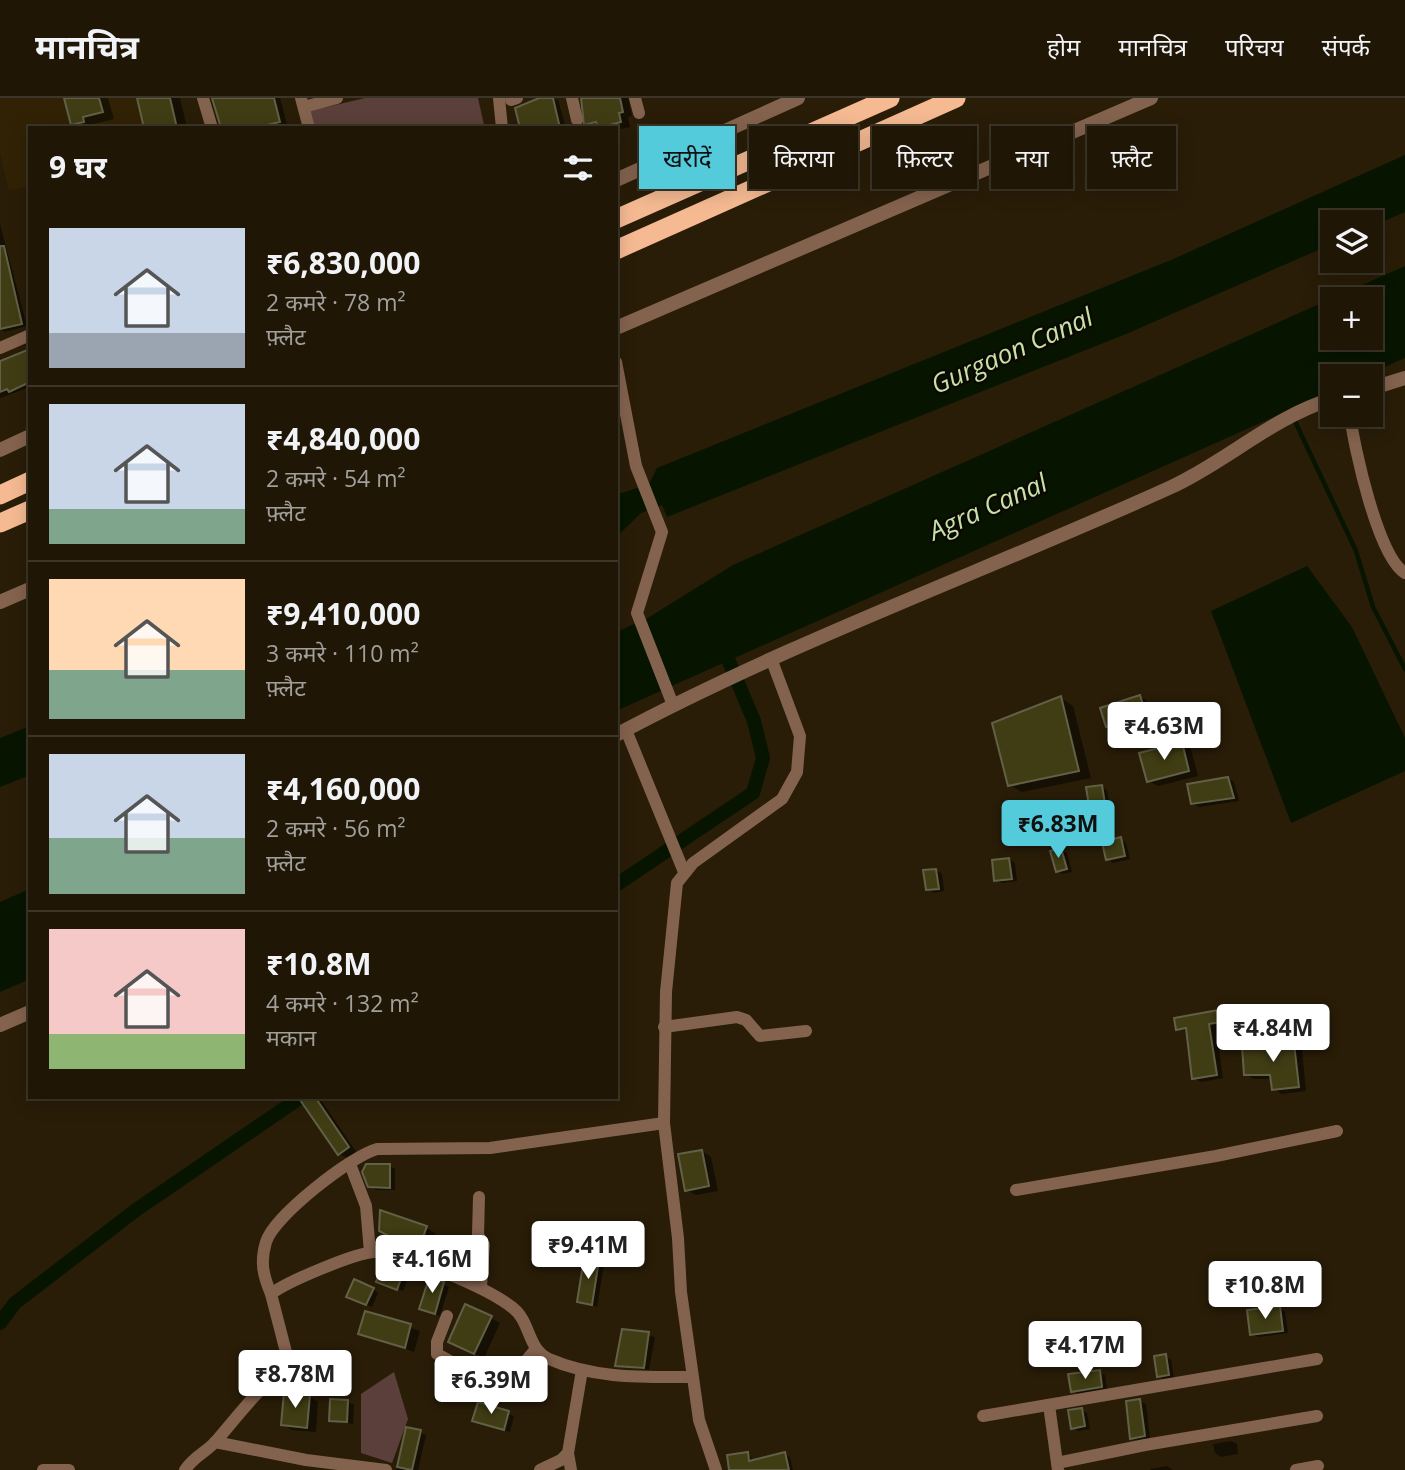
<!DOCTYPE html>
<html lang="hi">
<head>
<meta charset="utf-8">
<style>
  :root { --surface:#1f1606; --page:#2c2314; --text:#f1f3f6; --muted:#a19f9b; --line:#3c3528; --accent:#53cbda }
  body { margin:0; font-family:"Open Sans","Noto Sans Devanagari",sans-serif; background:var(--page); color:var(--text); height:100vh; display:flex; flex-direction:column; font-size:26px; white-space:nowrap }
  * { box-sizing:border-box; margin:0 }
  p { font-size:23px; color:var(--muted) }
  .icon { flex:none; width:38px; height:38px; fill:none; stroke:currentColor; stroke-width:2; stroke-linecap:round; stroke-linejoin:round }
  .map { position:relative; flex:1; overflow:hidden }
  .sheet { position:absolute; left:28px; top:28px; width:590px; height:973px; display:flex; flex-direction:column; background:var(--surface); border-radius:0px; box-shadow:0 4px 18px #0003,0 0 0 2px var(--line) }
  .sheet>* { flex:none }
  .hud { position:absolute; left:639px; top:28px; width:660px; height:63px; display:flex; gap:14px }
  .fabs { position:absolute; left:1320px; top:112px; display:grid; gap:14px }
  .fabs a { display:grid; place-items:center; width:63px; height:63px; border-radius:0px; background:var(--surface); box-shadow:0 4px 18px #0003,0 0 0 2px var(--line); font-size:35px }
  .price { position:absolute; translate:-50% -60px; padding:0 16px; border-radius:7px; background:#fff; color:#222; font-size:23px; line-height:46px; filter:drop-shadow(0 2px 4px #0008) }
  .price::after { content:''; position:absolute; left:50%; top:42px; width:21px; height:16px; margin-left:-10px; background:inherit; clip-path:polygon(0 0,100% 0,50% 100%) }
  .price.selected { background:var(--accent); color:#111 }
  ul { padding:0; list-style:none }
  li { display:flex; align-items:center; gap:21px; height:175px; padding:0 21px }
  li+li { border-top:2px solid var(--line) }
  li span { display:grid; place-items:center; flex:none; width:196px; height:140px; border-radius:0px; color:#555 }
  li>.icon { margin-inline-start:auto }
  span .icon { width:84px; height:84px; fill:#fffc; stroke-width:1 }
  li b { font-size:30px }
  h2 { display:flex; justify-content:space-between; align-items:center; height:84px; padding:0 21px; font-size:30px }
  .chip { padding:0 24px; border-radius:0px; background:var(--surface); box-shadow:0 4px 18px #0003,0 0 0 2px var(--line); font-size:24px; line-height:63px }
  .chip.selected { background:var(--accent); color:#111 }
  header { display:flex; align-items:center; gap:42px; box-sizing:border-box; height:98px; padding:0 35px; background:var(--surface); border-bottom:2px solid var(--line) }
  header strong { font-size:33px }
  nav { display:flex; gap:38px; margin-inline-start:auto; font-size:24px }
  .map>svg:first-child { display:block }
  .built { fill:#312205 }
  .green { fill:#5b3f3a }
  .water { fill:#071500; fill-rule:evenodd }
  .shadow { fill:#0007 }
  .lines { fill:none; stroke-linecap:round; stroke-linejoin:round }
  .stream { stroke:#071500; stroke-width:4.5 }
  .canal { stroke:#071500; stroke-width:14 }
  .building { fill:#403d14; stroke:#626047; stroke-width:2 }
  .minor { stroke:#84634e; stroke-width:12 }
  .tertiary { stroke:#84634e; stroke-width:14 }
  .trunk { stroke:#f5ba92; stroke-width:19 }
  .labels { text-anchor:middle; stroke-width:5; stroke-linejoin:round; paint-order:stroke }
  .water-label { font-size:26px; font-style:italic; fill:#c3e4a6; stroke:#0d0802 }
</style>
</head>
<body>
<header>
<strong>मानचित्र</strong>
<nav><a>होम</a><a>मानचित्र</a><a>परिचय</a><a>संपर्क</a></nav>
</header>
<div class="map">
<svg width="1405" height="1372" viewBox="0 0 1405 1372">
  <rect width="100%" height="100%" fill="#291d08"/>
  <path class="built" d="M0 0H170L177 30H30V88L9 93 0 55Z"/>
  <g class="green">
    <path d="M365 0H478L484 27 477 30H314L310 13Z"/>
    <path d="M394 1274 408 1321 392 1365 361 1355V1296Z"/>
  </g>
  <g class="water">
    <path d="M1405 57V114L1370 129V124H1332V146L1126 236 667 419 662 407 641 415 616 439V397L649 386 657 370 1171 162Z"/>
    <path d="M1405 168V260L1364 278H1332V293L616 613V534L646 521 733 467ZM1332 201H1370V240H1332Z"/>
    <path d="M1307 468 1352 529 1405 640V673L1291 725 1211 513Z"/>
    <path d="M30 628V677L0 689V640Z"/>
    <path d="M30 791V881L0 894V804Z"/>
  </g>
  <g class="shadow">
    <path d="M66 0H108L114 21 93 26 95 30H79L72 26Z"/>
    <path d="M139 0H180L187 30H146Z"/>
    <path d="M214 0H280L288 30H221Z"/>
    <path d="M547 0 558 2 566 30H522L517 11Z"/>
    <path d="M583 0H628L632 18 628 19 630 29 616 32V30H592L586 26Z"/>
    <path d="M0 126 27 228 5 234 0 231Z"/>
    <path d="M30 253V289L0 300V266Z"/>
    <path d="M1140 599 1146 602 1151 619 1113 631 1107 628Z"/>
    <path d="M1061 600 1073 608 1091 680 1022 694 1009 687Z"/>
    <path d="M1181 646 1191 651 1198 678 1158 688 1148 683Z"/>
    <path d="M1228 680 1234 684 1239 703 1199 709 1193 705Z"/>
    <path d="M1102 689 1107 692 1110 709 1096 710 1090 707Z"/>
    <path d="M1120 741 1126 745 1130 761 1113 765 1108 761Z"/>
    <path d="M1061 752 1067 755 1072 774 1063 776 1057 773Z"/>
    <path d="M1009 761 1015 765 1017 783 1002 785 996 782Z"/>
    <path d="M936 772 942 776 944 793 934 795 928 791Z"/>
    <path d="M1245 909 1253 913 1254 923 1216 929 1223 980 1201 984 1194 980 1188 934 1178 931Z"/>
    <path d="M1293 947 1302 952 1306 993 1282 996 1274 991 1273 981H1254L1245 976Z"/>
    <path d="M308 999 321 1002 357 1055 349 1061 339 1056Z"/>
    <path d="M702 1053 711 1059 718 1093 696 1097 686 1092Z"/>
    <path d="M390 1068 395 1071V1092H376L370 1088Z"/>
    <path d="M426 1130 435 1135 428 1156 390 1138Z"/>
    <path d="M445 1147 467 1156 462 1171 446 1165Z"/>
    <path d="M598 1164 604 1167 597 1209 579 1203Z"/>
    <path d="M385 1166 410 1174 403 1193 384 1186Z"/>
    <path d="M430 1182 449 1189 440 1218 421 1210Z"/>
    <path d="M373 1191 378 1195 372 1209 354 1201Z"/>
    <path d="M1279 1210 1285 1213 1288 1235 1258 1239 1252 1236Z"/>
    <path d="M366 1215 420 1233 414 1254 360 1235Z"/>
    <path d="M491 1220 500 1225 484 1260 459 1248Z"/>
    <path d="M623 1233 655 1239 649 1272 617 1267Z"/>
    <path d="M1166 1258 1171 1262 1174 1280 1164 1282 1159 1278Z"/>
    <path d="M1099 1274 1105 1277 1107 1291 1078 1296 1073 1293Z"/>
    <path d="M309 1298 318 1304 316 1334 292 1332 282 1326Z"/>
    <path d="M1140 1303 1146 1306 1150 1341 1137 1343 1132 1340Z"/>
    <path d="M348 1304 354 1307 353 1326 331 1322Z"/>
    <path d="M479 1306 514 1318 510 1334 480 1325Z"/>
    <path d="M1082 1312 1087 1315 1090 1331 1078 1333 1073 1330Z"/>
    <path d="M407 1331 426 1337 418 1372H396Z"/>
    <path d="M1231 1343 1237 1346 1238 1356 1221 1359 1215 1355 1213 1346Z"/>
    <path d="M747 1355 754 1363 785 1356 790 1359 793 1372H732Z"/>
    <path d="M1167 1368 1173 1372H1150V1371Z"/>
  </g>
  <g class="lines">
    <path class="stream" d="M1293 319 1356 453 1373 509 1405 571"/>
    <g class="canal">
      <path d="M616 787 753 695 763 660 754 623 722 547"/>
      <path d="M0 1225 15 1205 136 1112 301 999"/>
    </g>
  </g>
  <g class="building">
    <path d="M64 0H99L103 14 83 19 84 24 71 27Z"/>
    <path d="M137 0H170L177 30H144Z"/>
    <path d="M212 0H274L280 24 254 30H221Z"/>
    <path d="M539 0H553L560 30H520L515 10Z"/>
    <path d="M581 0H620L623 14 619 15 621 24 598 30 596 24 584 27Z"/>
    <path d="M0 148H4L22 226 0 231Z"/>
    <path d="M30 251V284L9 294 7 291 0 294V263Z"/>
    <path d="M1140 597 1146 616 1106 629 1100 610Z"/>
    <path d="M1061 598 1079 673 1008 688 992 625Z"/>
    <path d="M1182 644 1189 673 1147 684 1139 655Z"/>
    <path d="M1228 679 1234 700 1191 706 1187 686Z"/>
    <path d="M1102 687 1105 706 1089 708 1086 689Z"/>
    <path d="M1121 739 1125 758 1106 762 1102 744Z"/>
    <path d="M1061 750 1067 771 1056 774 1050 753Z"/>
    <path d="M1009 760 1012 781 994 783 992 762Z"/>
    <path d="M936 771 939 791 926 792 923 772Z"/>
    <path d="M1246 907 1248 919 1209 926 1217 977 1192 981 1186 930 1176 932 1174 920Z"/>
    <path d="M1294 945 1299 989 1272 992 1270 977H1244L1242 948Z"/>
    <path d="M298 999H315L349 1049 338 1057Z"/>
    <path d="M702 1052 709 1088 685 1093 678 1056Z"/>
    <path d="M366 1066H390V1090L368 1089 362 1074Z"/>
    <path d="M380 1112 427 1128 418 1153 379 1133Z"/>
    <path d="M444 1145 462 1151 456 1170 438 1162Z"/>
    <path d="M584 1160 599 1162 592 1207 577 1204Z"/>
    <path d="M384 1164 405 1169 397 1192 376 1184Z"/>
    <path d="M433 1179 444 1184 435 1216 419 1211 429 1180Z"/>
    <path d="M354 1181 374 1190 366 1207 346 1199Z"/>
    <path d="M465 1206 492 1218 474 1256 448 1244Z"/>
    <path d="M1280 1208 1283 1233 1250 1237 1247 1212Z"/>
    <path d="M365 1213 411 1226 405 1250 358 1236Z"/>
    <path d="M622 1231 649 1234 644 1270 615 1268Z"/>
    <path d="M1166 1256 1169 1277 1157 1279 1154 1258Z"/>
    <path d="M1100 1272 1102 1289 1071 1294 1068 1276Z"/>
    <path d="M284 1294 310 1297 307 1330 281 1327Z"/>
    <path d="M330 1301 348 1302 347 1324 329 1323Z"/>
    <path d="M1140 1301 1145 1338 1130 1341 1126 1303Z"/>
    <path d="M478 1304 509 1313 504 1332 472 1323Z"/>
    <path d="M1082 1310 1085 1328 1071 1331 1068 1312Z"/>
    <path d="M406 1329 421 1332 412 1372 397 1369Z"/>
    <path d="M748 1354 749 1363 785 1354 789 1372H729L727 1357Z"/>
  </g>
  <g class="lines">
    <g class="minor">
      <path d="M203 0 212 30"/>
      <path d="M301 0 309 30"/>
      <path d="M499 0 502 30"/>
      <path d="M572 0 577 22"/>
      <path d="M635 0 639 15"/>
      <path d="M511 2 517 0"/>
      <path d="M304 9 337 0"/>
      <path d="M0 250 30 237"/>
      <path d="M616 264 636 368 662 434 637 515 673 607"/>
      <path d="M1350 317C1354 349 1378 459 1405 475"/>
      <path d="M626 632 684 774"/>
      <path d="M664 929 737 919 746 922 760 938 806 933"/>
      <path d="M350 1066 366 1108 370 1154"/>
      <path d="M1016 1092 1216 1058 1337 1033"/>
      <path d="M479 1099 478 1137 484 1147 481 1188"/>
      <path d="M271 1196C263 1177 260 1164 266 1144 274 1118 351 1058 377 1051L490 1050 664 1025"/>
      <path d="M447 1218 437 1244V1256L493 1286 507 1285 536 1251"/>
      <path d="M1049 1307 1058 1372"/>
      <path d="M983 1318 1317 1261"/>
      <path d="M215 1344 306 1362 386 1372"/>
      <path d="M568 1355 571 1372"/>
      <path d="M1057 1365 1145 1347 1317 1318"/>
      <path d="M43 1372H69"/>
      <path d="M185 1372C194 1358 207 1354 217 1342 240 1315 256 1294 284 1269L286 1254 271 1196C286 1184 357 1154 375 1154 404 1154 490 1191 513 1210 531 1224 527 1251 549 1261 595 1281 643 1279 691 1279"/>
      <path d="M540 1372 561 1362 568 1355 582 1272"/>
      <path d="M716 1372 699 1322 681 1194 678 1140 664 1025 666 894 677 785 693 765 782 701 797 674 800 638 772 563"/>
      <path d="M1296 1372 1318 1368"/>
    </g>
    <g class="tertiary">
      <path d="M616 82 798 0"/>
      <path d="M616 230 1151 0"/>
      <path d="M1370 291 1405 280"/>
      <path d="M0 352 30 338"/>
      <path d="M0 504 30 491"/>
      <path d="M616 637C794 542 986 473 1169 390 1225 365 1272 319 1332 301"/>
      <path d="M0 927 30 914"/>
    </g>
    <g class="trunk">
      <path d="M616 121 890 0"/>
      <path d="M616 152 956 0"/>
      <path d="M0 397 30 383"/>
      <path d="M0 425 30 412"/>
    </g>
  </g>
  <g class="labels">
    <g class="water-label">
      <text transform="translate(1012 253) rotate(-24)" y="9">Gurgaon Canal</text>
      <text transform="translate(988 409) rotate(-24)" y="9">Agra Canal</text>
    </g>
  </g>
</svg>
<div class="fabs">
<a><svg class="icon" aria-label="layers" viewBox="0 0 24 24"><path d="M12 4l9 5-9 5-9-5zM3 14l9 5 9-5"/></svg></a>
<a>+</a>
<a>−</a>
</div>
<b class="price" style="left:1164px;top:664px">₹4.63M</b>
<b class="price selected" style="left:1058px;top:762px">₹6.83M</b>
<b class="price" style="left:1273px;top:966px">₹4.84M</b>
<b class="price" style="left:588px;top:1183px">₹9.41M</b>
<b class="price" style="left:432px;top:1197px">₹4.16M</b>
<b class="price" style="left:1265px;top:1223px">₹10.8M</b>
<b class="price" style="left:1085px;top:1283px">₹4.17M</b>
<b class="price" style="left:295px;top:1312px">₹8.78M</b>
<b class="price" style="left:491px;top:1318px">₹6.39M</b>
<div class="hud">
<a class="chip selected">खरीदें</a>
<a class="chip">किराया</a>
<a class="chip">फ़िल्टर</a>
<a class="chip">नया</a>
<a class="chip">फ़्लैट</a>
</div>
<section class="sheet">
<h2>9 घर<svg class="icon" aria-label="filters" viewBox="0 0 24 24"><path d="M4 7h16M4 17h16"/><circle cx="9" cy="7" r="2"/><circle cx="15" cy="17" r="2"/></svg></h2>
<ul>
<li><span style="background:linear-gradient(#c9d6e8 75%,#9aa5b1 0)"><svg class="icon" aria-label="home" viewBox="0 0 24 24"><path d="M3 11l9-7 9 7M6 9v11h12V9"/></svg></span><div><b>₹6,830,000</b><p>2 कमरे · 78 m²</p><p>फ़्लैट</p></div></li>
<li><span style="background:linear-gradient(#c9d6e8 75%,#7fa58c 0)"><svg class="icon" aria-label="home" viewBox="0 0 24 24"><path d="M3 11l9-7 9 7M6 9v11h12V9"/></svg></span><div><b>₹4,840,000</b><p>2 कमरे · 54 m²</p><p>फ़्लैट</p></div></li>
<li><span style="background:linear-gradient(#ffd9b3 65%,#7fa58c 0)"><svg class="icon" aria-label="home" viewBox="0 0 24 24"><path d="M3 11l9-7 9 7M6 9v11h12V9"/></svg></span><div><b>₹9,410,000</b><p>3 कमरे · 110 m²</p><p>फ़्लैट</p></div></li>
<li><span style="background:linear-gradient(#c9d6e8 60%,#7fa58c 0)"><svg class="icon" aria-label="home" viewBox="0 0 24 24"><path d="M3 11l9-7 9 7M6 9v11h12V9"/></svg></span><div><b>₹4,160,000</b><p>2 कमरे · 56 m²</p><p>फ़्लैट</p></div></li>
<li><span style="background:linear-gradient(#f6c9c9 75%,#8fb573 0)"><svg class="icon" aria-label="home" viewBox="0 0 24 24"><path d="M3 11l9-7 9 7M6 9v11h12V9"/></svg></span><div><b>₹10.8M</b><p>4 कमरे · 132 m²</p><p>मकान</p></div></li>
</ul>
</section>
</div>
</body>
</html>
